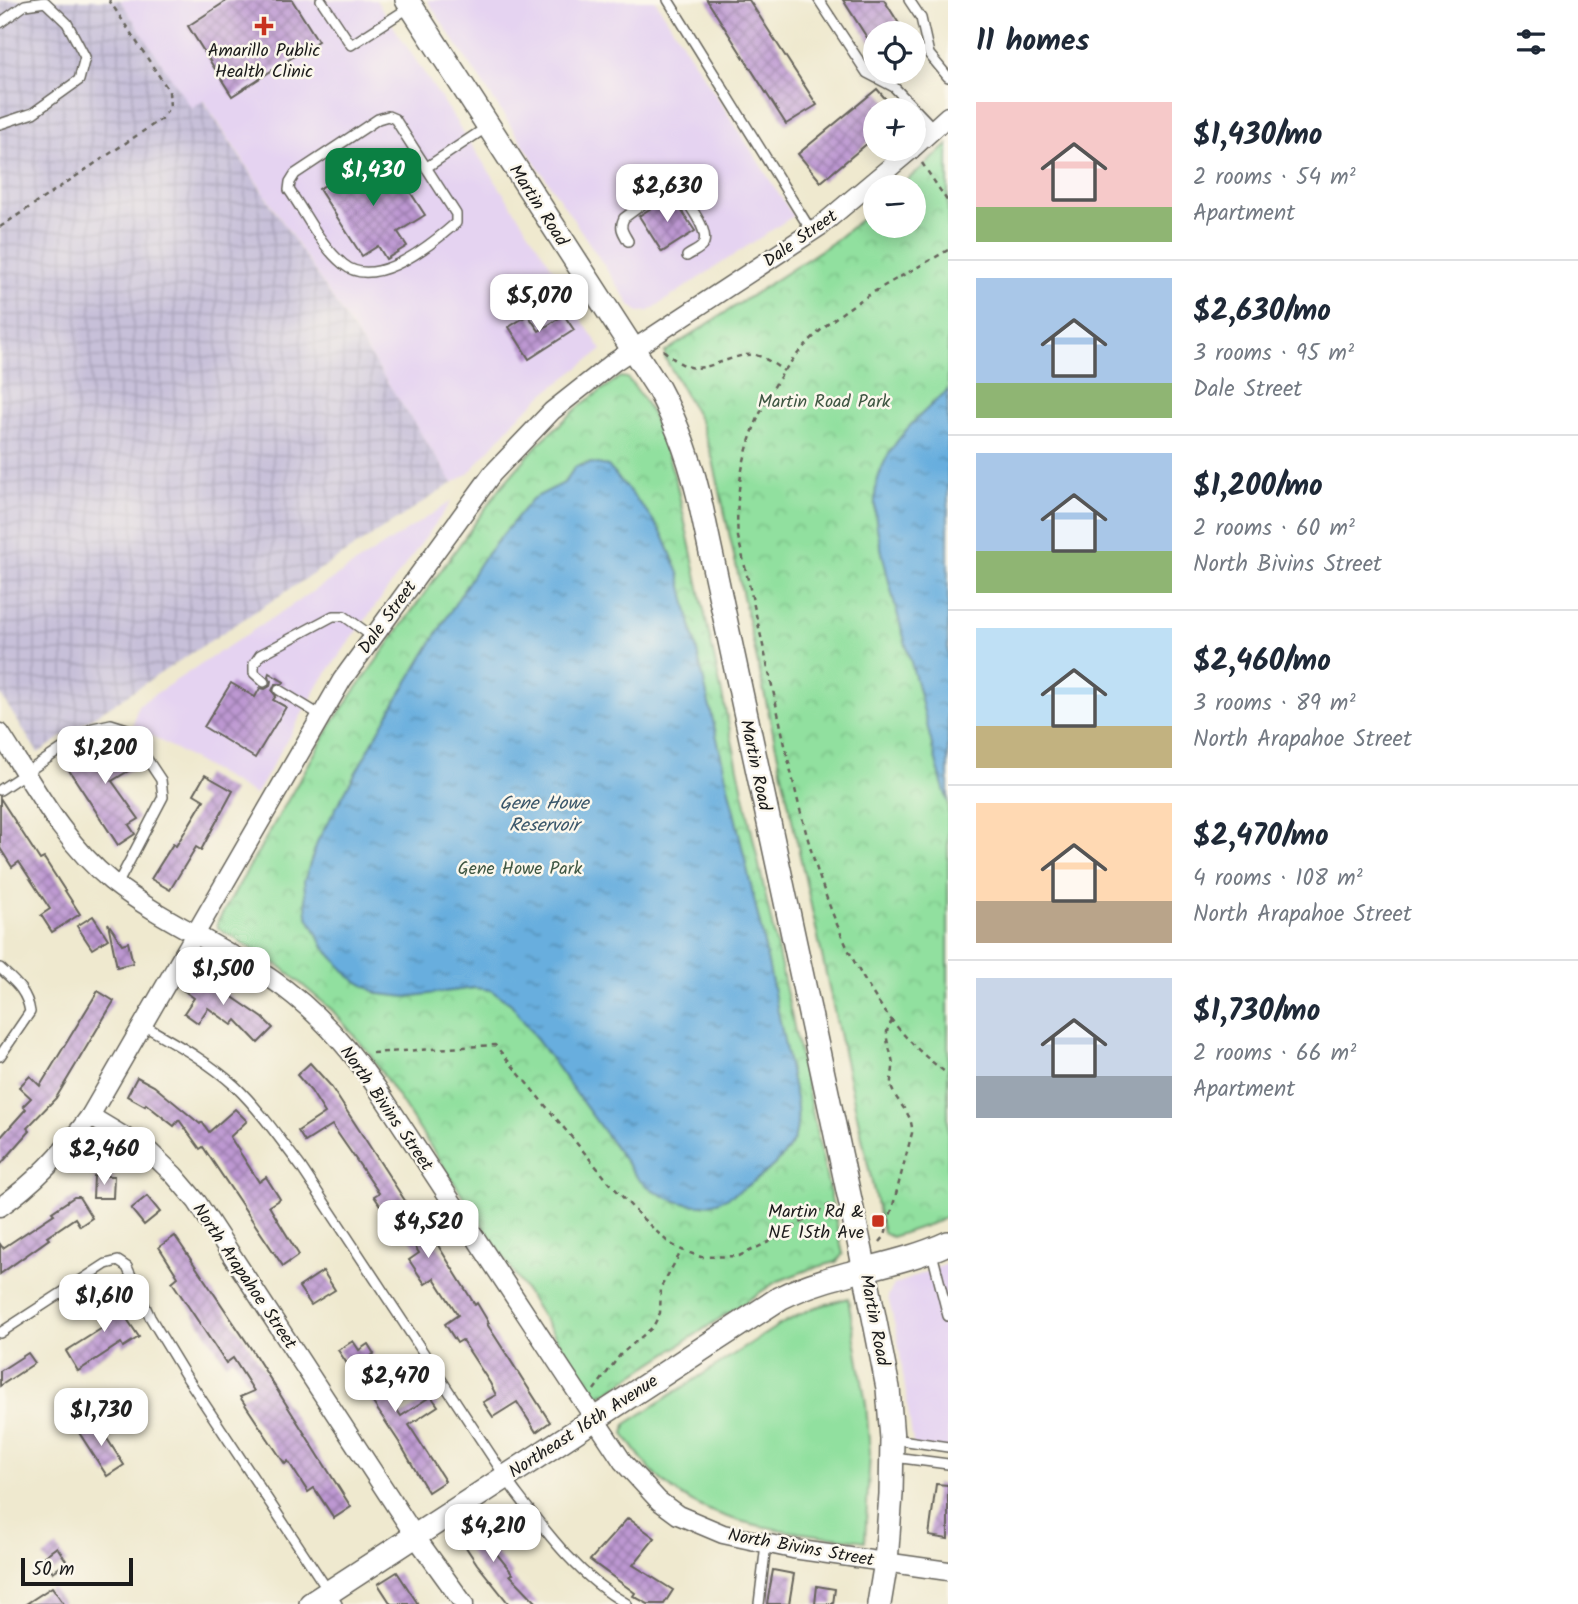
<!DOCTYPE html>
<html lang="en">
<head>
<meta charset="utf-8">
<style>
  :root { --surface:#fff; --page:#f2f2f3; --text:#1f2937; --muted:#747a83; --line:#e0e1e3; --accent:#0b8043 }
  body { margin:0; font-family:Kalam,sans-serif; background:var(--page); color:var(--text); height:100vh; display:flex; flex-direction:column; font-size:26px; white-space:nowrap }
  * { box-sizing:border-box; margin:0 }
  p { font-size:23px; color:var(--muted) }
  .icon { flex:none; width:38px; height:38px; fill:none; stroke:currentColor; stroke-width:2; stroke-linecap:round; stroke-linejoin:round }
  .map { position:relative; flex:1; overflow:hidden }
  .drawer { display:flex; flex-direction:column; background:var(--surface); width:630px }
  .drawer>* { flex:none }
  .tools { position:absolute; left:863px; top:21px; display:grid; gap:14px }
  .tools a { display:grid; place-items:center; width:63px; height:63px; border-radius:50%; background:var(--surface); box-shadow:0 4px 18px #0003; font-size:35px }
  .scale { position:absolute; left:21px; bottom:18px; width:112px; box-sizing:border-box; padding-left:7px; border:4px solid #1c1c1c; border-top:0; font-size:19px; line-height:24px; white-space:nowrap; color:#1c1c1c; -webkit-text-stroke:5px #fbf7ec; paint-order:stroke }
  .price { position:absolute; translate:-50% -60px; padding:0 16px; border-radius:14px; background:#fff; color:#222; font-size:23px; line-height:46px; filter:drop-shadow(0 2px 4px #0008) }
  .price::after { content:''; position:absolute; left:50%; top:42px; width:21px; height:16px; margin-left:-10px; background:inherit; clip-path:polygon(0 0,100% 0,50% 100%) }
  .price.current { background:var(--accent); color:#fff }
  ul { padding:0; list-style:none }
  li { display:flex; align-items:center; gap:21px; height:175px; padding:0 28px }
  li+li { border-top:2px solid var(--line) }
  li span { display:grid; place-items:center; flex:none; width:196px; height:140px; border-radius:0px; color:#555 }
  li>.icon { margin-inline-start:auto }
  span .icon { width:84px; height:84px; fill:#fffc; stroke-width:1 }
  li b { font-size:30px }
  h2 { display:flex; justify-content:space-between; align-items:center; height:84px; padding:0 28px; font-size:30px }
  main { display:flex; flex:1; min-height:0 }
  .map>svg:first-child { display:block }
  .built { fill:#e5d3f1 }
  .industrial { fill:url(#industrial-grid) }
  .green { fill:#91e09f; stroke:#567e5e; stroke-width:2 }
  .park { fill:url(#park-crowns); stroke:#567e5e; stroke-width:2 }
  .water { fill:url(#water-ripples); stroke:#42657d; stroke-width:2 }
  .building { fill:url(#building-cross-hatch) }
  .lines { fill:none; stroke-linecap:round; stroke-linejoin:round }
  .service-casing { stroke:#66645b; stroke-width:12 }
  .minor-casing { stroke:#66645b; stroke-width:21 }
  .tertiary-casing { stroke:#66645b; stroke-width:26 }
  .path { stroke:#66645b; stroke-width:2.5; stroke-dasharray:5 5; stroke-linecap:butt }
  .service { stroke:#fff; stroke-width:9 }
  .minor { stroke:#fff; stroke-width:18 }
  .tertiary { stroke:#fff; stroke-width:23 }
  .poi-dot { fill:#c8321e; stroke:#fbf7ec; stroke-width:2.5 }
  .labels { text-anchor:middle; stroke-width:5; stroke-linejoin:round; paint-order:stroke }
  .poi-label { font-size:18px; fill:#1c1c1c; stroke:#fbf7ec }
  .street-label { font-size:18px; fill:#1c1c1c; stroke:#fbf7ec }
  .park-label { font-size:18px; fill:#3f5743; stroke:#fbf7ec }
  .water-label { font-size:19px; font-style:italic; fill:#3a566a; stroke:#fbf7ec }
</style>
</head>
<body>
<main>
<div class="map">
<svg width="948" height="1604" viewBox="0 0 948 1604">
  <defs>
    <pattern id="industrial-grid" width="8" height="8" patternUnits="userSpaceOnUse" patternTransform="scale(1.75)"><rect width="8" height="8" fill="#c7c0d9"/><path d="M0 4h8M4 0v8" fill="none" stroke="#aaa4ba"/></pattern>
    <pattern id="park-crowns" width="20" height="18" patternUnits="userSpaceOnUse" patternTransform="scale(1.75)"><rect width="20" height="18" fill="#91e09f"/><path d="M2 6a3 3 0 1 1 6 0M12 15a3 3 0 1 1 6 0" fill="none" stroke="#7cc088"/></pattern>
    <pattern id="water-ripples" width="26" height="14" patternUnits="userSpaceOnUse" patternTransform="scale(1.75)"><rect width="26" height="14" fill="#67aede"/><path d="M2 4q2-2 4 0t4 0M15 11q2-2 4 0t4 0" fill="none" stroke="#548db3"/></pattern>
    <pattern id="building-cross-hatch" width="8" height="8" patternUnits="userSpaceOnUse" patternTransform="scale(1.75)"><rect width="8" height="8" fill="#bd98d2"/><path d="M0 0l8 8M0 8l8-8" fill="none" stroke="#997baa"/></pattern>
  </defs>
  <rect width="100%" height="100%" fill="#fbf7ec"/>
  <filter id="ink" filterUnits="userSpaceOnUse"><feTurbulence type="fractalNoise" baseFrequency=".0143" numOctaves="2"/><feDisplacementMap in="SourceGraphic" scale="14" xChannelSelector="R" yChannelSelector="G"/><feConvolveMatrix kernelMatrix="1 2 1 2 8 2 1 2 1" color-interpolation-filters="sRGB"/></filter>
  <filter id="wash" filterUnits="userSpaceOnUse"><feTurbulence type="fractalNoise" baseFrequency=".00686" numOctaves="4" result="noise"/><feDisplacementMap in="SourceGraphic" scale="28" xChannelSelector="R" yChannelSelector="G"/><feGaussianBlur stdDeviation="1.57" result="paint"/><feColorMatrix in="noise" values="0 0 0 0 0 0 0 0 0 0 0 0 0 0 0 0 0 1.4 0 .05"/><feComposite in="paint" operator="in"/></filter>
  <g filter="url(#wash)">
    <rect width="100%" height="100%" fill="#efe9cf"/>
    <g class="built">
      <path d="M120 0H376L560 279 556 282 602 350 545 393 517 418 468 474 453 483 204 101 191 109Z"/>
      <path d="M427 0H655L793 216 649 311 639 312 631 306Z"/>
      <path d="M452 501 323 678 255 795 133 725 138 705Z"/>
      <path d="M948 1263V1454L914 1449 898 1340 888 1296 894 1285Z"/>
    </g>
    <path class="industrial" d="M0 0H120L191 108 203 101 453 483 38 753 0 694Z"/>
    <path class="green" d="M848 1298 866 1404 870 1453 865 1541C795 1531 710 1529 657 1476 644 1464 634 1448 624 1434L626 1424 779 1325 813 1308Z"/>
    <g class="park">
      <path d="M948 145V1215L939 1221 892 1237 883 1233 713 460 700 421 665 358V352L832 243 875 208V226H914V187H899Z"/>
      <path d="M620 377 627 378C653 404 665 447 676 481L843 1254 836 1262 810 1269 776 1282 603 1395H594L369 1053 332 1010 281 967 218 928 217 923 334 720 500 488 538 444 581 405Z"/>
    </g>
    <g class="water">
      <path d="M948 390V802C935 763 927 723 917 684 906 644 894 605 885 565 879 539 872 514 876 487 884 446 918 416 948 390Z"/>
      <path d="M591 463 608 466 648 513 663 535 679 573 761 929 796 1099C798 1113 799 1128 793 1141 782 1165 730 1203 703 1205 679 1206 658 1195 639 1180L511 1004 490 990 475 988 406 997 379 994 350 977 324 947 307 915 304 881 318 840 393 706 481 561 532 499 564 483 575 467Z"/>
    </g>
    <g id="blocks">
      <g class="building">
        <path d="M228 0H292L318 41 232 96 188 26Z"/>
        <path d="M707 0H749L817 105 786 124Z"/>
        <path d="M843 0H884L905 33H875V50Z"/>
        <path d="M877 89 895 110H875V137L821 182 798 154Z"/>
        <path d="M365 159 374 174 387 166 397 181 401 178 425 215 398 232 407 246 386 259 378 246 362 256 319 189Z"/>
        <path d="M671 195 695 231 662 252 639 216Z"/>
        <path d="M528 315 539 331 564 315 574 330 529 359 509 327Z"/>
        <path d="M269 673 284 682 283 684H275L272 691 276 696 273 700 286 707 255 758 204 727 231 683 255 697 260 688 265 689 270 686 271 681 268 676Z"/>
        <path d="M121 740 138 765 112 781 139 819 129 825 135 834 118 845 61 758 83 743 93 758Z"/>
        <path d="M205 775 233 791 201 850 196 847 170 890 151 879 173 844 176 846 204 800 194 794Z"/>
        <path d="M0 798 40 860 44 858 80 914 52 932 41 915 50 909 19 862 12 867 0 848Z"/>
        <path d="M93 916 108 939 92 949 77 926Z"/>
        <path d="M108 923 122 944 128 942 133 963 117 967Z"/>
        <path d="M196 972 263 1018 273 1028 258 1043 236 1020 232 1025 208 1008 198 1023 184 1013 194 998 183 990Z"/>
        <path d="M98 991 114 1001 56 1098 27 1128 30 1131 0 1165V1138L26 1109 23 1106 31 1098 19 1087 30 1076 40 1086Z"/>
        <path d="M310 1063 330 1085 413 1213 434 1243 436 1242 475 1305 477 1303 489 1323 487 1324 550 1422 536 1432 517 1402 493 1417 483 1402 496 1395 490 1383 462 1340 457 1343 445 1324 458 1315 434 1278 425 1284 409 1260 419 1253 391 1210 385 1213 374 1196 379 1193 332 1125 305 1142 298 1131 325 1113 311 1091 297 1075Z"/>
        <path d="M137 1077 154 1086 200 1124 202 1122 209 1132 235 1109 247 1121 230 1137 259 1182 266 1177 280 1199 269 1206 299 1255 283 1266 203 1147 200 1149 179 1120 174 1126 146 1104 145 1106 127 1096Z"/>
        <path d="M94 1176H114L113 1198H93Z"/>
        <path d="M147 1196 160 1212 144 1225 131 1209Z"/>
        <path d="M74 1197H79L92 1218 80 1226 75 1218 47 1237 49 1239 0 1274V1244L3 1248 54 1214 52 1212Z"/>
        <path d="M175 1236 250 1347 351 1507 334 1518 314 1488 308 1492 288 1461 285 1464 264 1433 240 1397 254 1391 233 1358 226 1363 172 1282 178 1277 159 1247Z"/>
        <path d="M323 1271 335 1290 311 1305 299 1287Z"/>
        <path d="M109 1292 139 1337 123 1347 121 1343 78 1371 66 1351 107 1325 91 1304Z"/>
        <path d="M353 1341 359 1350 368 1344 374 1354 365 1360 401 1416 431 1396 438 1406 409 1425 445 1481 428 1492 399 1442 338 1350Z"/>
        <path d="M28 1353 35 1363 0 1386V1371Z"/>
        <path d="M95 1420 124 1465 107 1476 78 1431Z"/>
        <path d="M936 1484 948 1485V1539L929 1536Z"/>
        <path d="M478 1518 492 1540 488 1543 513 1574 510 1575 538 1604H509L477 1564 456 1532Z"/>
        <path d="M628 1518 655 1538 633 1565 673 1590 664 1604H648L633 1596 635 1593 590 1560Z"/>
        <path d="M57 1547 67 1562 53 1572 43 1557Z"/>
        <path d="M773 1570 794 1574 789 1604H767Z"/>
        <path d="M397 1572 418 1604H391L378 1584Z"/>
        <path d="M817 1586 835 1589 833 1604H815Z"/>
        <path d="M52 1587 64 1604H26Z"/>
      </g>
    </g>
  </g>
  <g filter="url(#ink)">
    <use href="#blocks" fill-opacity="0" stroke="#66645b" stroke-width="2"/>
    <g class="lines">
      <defs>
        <g id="service">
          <path d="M321 0 351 45 410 7"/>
          <path d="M668 0 812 232"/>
          <path d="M819 0 867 73 894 87 934 129"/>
          <path d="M909 0 921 18 929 54 948 77"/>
          <path d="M0 23 25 5 45 2 67 23 85 57 79 80 33 113 0 124"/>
          <path d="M388 116 395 119 456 214V223C432 244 375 291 343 264 320 245 306 214 289 190L290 182 295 174 378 119Z"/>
          <path d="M427 167 487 127"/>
          <path d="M628 241C623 232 619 228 624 218L659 192 673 186 679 190C686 202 713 233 702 246 699 250 691 253 687 256"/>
          <path d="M264 682 254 673V664L260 655 333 616H344L373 637"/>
          <path d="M279 690 320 715"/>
          <path d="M0 790 93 728 111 724 127 729 161 780 163 797 117 885"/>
          <path d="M0 968C15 982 27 991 30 1012L0 1056"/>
          <path d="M143 1025C174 1043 208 1061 235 1086 260 1110 280 1139 301 1167L514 1490C546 1532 580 1578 627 1604"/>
          <path d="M932 1253 948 1316"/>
          <path d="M0 1333 106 1264 118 1261 127 1267 150 1317 184 1373 337 1604"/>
          <path d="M894 1439 948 1447"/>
          <path d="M894 1457 948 1464"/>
          <path d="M759 1604 766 1544"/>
        </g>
        <g id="minor">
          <path d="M914 147 948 116"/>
          <path d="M0 733C33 784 63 842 111 881 159 919 219 944 270 978 313 1007 348 1046 377 1088L623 1462 659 1501 678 1515 723 1534 793 1549 948 1571"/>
          <path d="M90 1116 150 1152 174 1175 197 1202 415 1536 464 1604"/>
          <path d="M0 1207C36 1182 64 1152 90 1116L342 680 492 474 552 411 614 362 819 227 912 149"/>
        </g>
        <g id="tertiary">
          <path d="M407 0 658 388C679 427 693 467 702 511L861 1251 888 1388 892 1439 891 1494 886 1562 879 1604"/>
          <path d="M311 1604 780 1298C833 1271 894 1268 948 1243"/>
        </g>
      </defs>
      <use href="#service" class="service-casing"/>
      <use href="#minor" class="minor-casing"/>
      <use href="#tertiary" class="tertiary-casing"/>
      <g class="path">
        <path d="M922 163 948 202"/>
        <path d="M0 227 160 120 170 108 169 91 109 0"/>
        <path d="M948 250C907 274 856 298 821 330 763 381 732 461 738 537 752 596 765 654 778 713 805 837 837 996 948 1074"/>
        <path d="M663 350C692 376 699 369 733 358 740 356 747 354 755 355 765 357 775 365 784 371"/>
        <path d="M372 1053 495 1045 608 1181 641 1217 669 1243 682 1250 701 1257 739 1256 773 1240 832 1203"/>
        <path d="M880 1242 885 1236 912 1133C913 1113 899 1106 892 1089 889 1081 893 1075 893 1067 893 1050 879 1035 893 1020"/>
        <path d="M594 1390 620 1355 653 1327 660 1313 661 1287 682 1250"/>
      </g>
      <use href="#service" class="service"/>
      <use href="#minor" class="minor"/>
      <use href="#tertiary" class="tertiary"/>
    </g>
  </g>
  <g class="poi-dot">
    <path d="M260.5 15.5h7v7h7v7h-7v7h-7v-7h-7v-7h7z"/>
    <rect x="871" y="1214" width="14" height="14" rx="3.5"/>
  </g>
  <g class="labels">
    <g class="poi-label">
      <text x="264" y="56">Amarillo Public<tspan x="264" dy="21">Health Clinic</tspan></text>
      <text x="864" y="1217" text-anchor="end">Martin Rd &amp;<tspan x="864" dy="21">NE 15th Ave</tspan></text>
    </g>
    <g class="street-label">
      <text transform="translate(539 205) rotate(57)" y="6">Martin Road</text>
      <text transform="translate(800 238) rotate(-35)" y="6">Dale Street</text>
      <text transform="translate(387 617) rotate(-54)" y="6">Dale Street</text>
      <text transform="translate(756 765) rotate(78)" y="6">Martin Road</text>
      <text transform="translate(387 1108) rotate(55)" y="6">North Bivins Street</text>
      <text transform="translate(245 1276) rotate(56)" y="6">North Arapahoe Street</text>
      <text transform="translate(875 1320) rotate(79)" y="6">Martin Road</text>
      <text transform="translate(583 1426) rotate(-33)" y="6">Northeast 16th Avenue</text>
      <text transform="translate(801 1547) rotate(10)" y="6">North Bivins Street</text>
    </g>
    <g class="park-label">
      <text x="824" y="407">Martin Road Park</text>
      <text x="520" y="874">Gene Howe Park</text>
    </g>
    <g class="water-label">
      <text x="544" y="809">Gene Howe<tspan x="544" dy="22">Reservoir</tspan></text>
    </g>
  </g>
</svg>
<div class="tools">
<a><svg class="icon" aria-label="locate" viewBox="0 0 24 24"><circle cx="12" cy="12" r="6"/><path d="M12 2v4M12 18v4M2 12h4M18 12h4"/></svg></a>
<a>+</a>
<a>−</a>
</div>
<div class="scale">50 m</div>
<b class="price current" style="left:373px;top:208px">$1,430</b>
<b class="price" style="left:667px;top:224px">$2,630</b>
<b class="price" style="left:539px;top:334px">$5,070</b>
<b class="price" style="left:105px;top:786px">$1,200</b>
<b class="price" style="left:223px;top:1007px">$1,500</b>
<b class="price" style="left:104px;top:1187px">$2,460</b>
<b class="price" style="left:428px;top:1260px">$4,520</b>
<b class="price" style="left:104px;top:1334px">$1,610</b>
<b class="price" style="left:395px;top:1414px">$2,470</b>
<b class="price" style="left:101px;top:1448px">$1,730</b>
<b class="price" style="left:493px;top:1564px">$4,210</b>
</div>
<section class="drawer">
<h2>11 homes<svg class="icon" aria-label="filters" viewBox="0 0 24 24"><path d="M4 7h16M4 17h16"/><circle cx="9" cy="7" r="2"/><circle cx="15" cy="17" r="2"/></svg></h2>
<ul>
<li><span style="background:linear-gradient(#f6c9c9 75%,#8fb573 0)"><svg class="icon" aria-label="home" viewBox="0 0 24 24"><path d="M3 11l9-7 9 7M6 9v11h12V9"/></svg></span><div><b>$1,430/mo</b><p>2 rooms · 54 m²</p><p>Apartment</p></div></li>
<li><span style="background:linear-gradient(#a9c7e8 75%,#8fb573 0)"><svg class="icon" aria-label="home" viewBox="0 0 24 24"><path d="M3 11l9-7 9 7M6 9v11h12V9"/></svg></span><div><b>$2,630/mo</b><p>3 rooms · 95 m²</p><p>Dale Street</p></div></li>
<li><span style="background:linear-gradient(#a9c7e8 70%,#8fb573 0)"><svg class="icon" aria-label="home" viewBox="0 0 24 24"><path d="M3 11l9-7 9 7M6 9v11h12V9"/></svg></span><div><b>$1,200/mo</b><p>2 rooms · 60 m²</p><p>North Bivins Street</p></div></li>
<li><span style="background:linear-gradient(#bfe0f5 70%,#c2b280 0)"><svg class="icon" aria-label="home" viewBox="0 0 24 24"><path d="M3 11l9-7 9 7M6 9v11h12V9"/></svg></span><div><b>$2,460/mo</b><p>3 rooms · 89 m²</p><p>North Arapahoe Street</p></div></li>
<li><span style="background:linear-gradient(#ffd9b3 70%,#b9a48a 0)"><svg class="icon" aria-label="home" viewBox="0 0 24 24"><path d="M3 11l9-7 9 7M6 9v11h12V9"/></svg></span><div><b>$2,470/mo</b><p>4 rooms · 108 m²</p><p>North Arapahoe Street</p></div></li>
<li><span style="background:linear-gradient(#c9d6e8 70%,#9aa5b1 0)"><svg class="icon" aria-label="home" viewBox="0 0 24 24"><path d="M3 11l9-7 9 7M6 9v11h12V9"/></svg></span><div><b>$1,730/mo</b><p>2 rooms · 66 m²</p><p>Apartment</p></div></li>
</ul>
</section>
</main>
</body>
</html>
